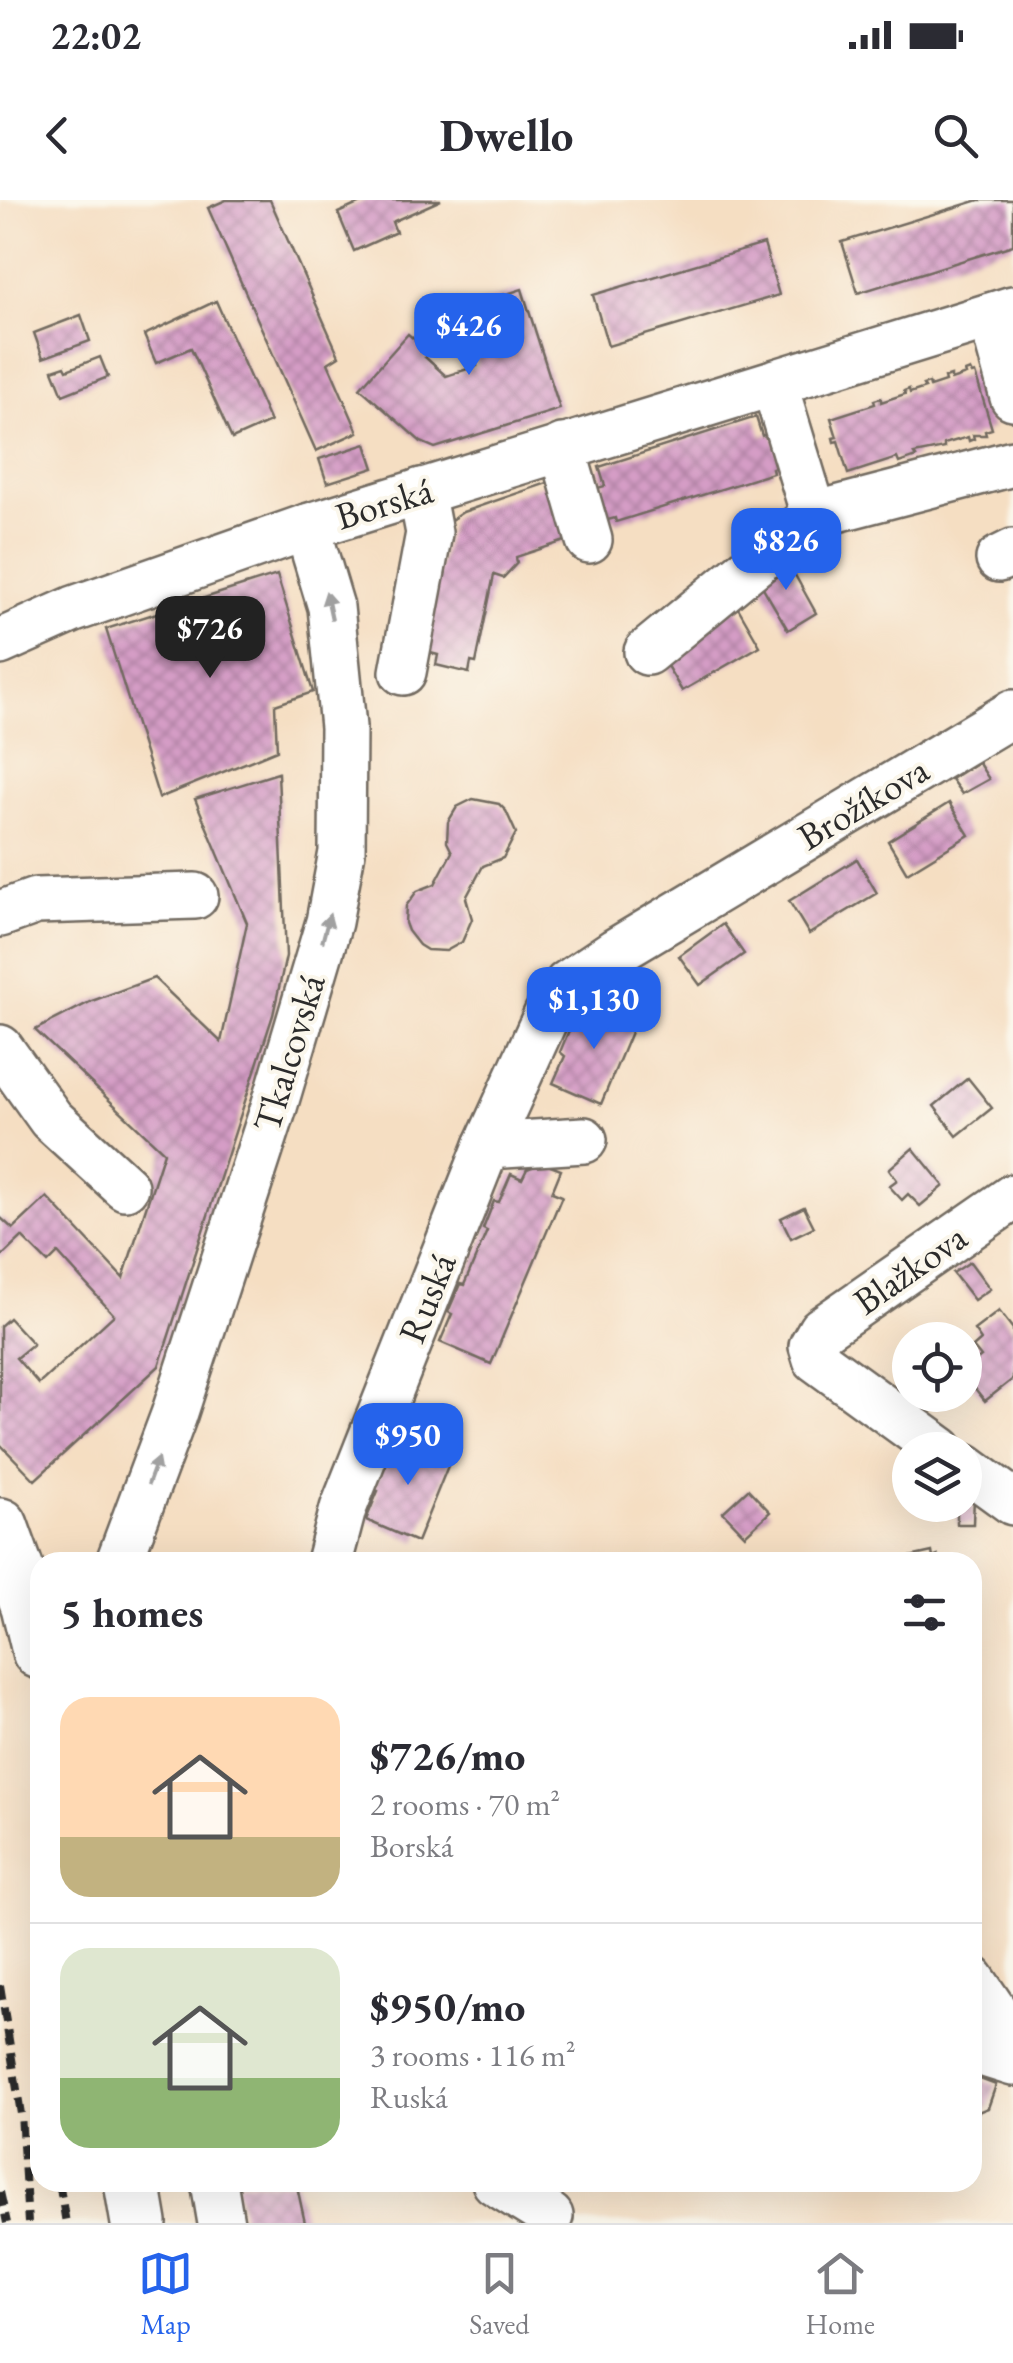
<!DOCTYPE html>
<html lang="en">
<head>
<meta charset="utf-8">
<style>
  :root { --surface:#fff; --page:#f7f7f7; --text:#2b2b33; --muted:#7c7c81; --line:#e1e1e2; --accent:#2563eb }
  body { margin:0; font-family:"EB Garamond",serif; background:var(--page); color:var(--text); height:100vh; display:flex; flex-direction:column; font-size:38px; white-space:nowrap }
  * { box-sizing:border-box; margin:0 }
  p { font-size:32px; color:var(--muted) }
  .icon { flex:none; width:55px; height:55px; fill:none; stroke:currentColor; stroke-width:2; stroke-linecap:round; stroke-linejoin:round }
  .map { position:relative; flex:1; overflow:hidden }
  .side { position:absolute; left:30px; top:1352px; width:952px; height:640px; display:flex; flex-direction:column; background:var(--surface); border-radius:30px; box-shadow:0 10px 40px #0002 }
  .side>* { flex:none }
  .tools { position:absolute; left:892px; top:1122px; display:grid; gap:20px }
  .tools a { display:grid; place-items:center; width:90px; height:90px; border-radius:50%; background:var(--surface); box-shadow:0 10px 40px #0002; font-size:50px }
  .price { position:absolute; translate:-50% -85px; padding:0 22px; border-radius:20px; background:var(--accent); color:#fff; font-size:32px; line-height:65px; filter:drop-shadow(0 2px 5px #0008) }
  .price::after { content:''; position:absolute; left:50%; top:60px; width:30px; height:22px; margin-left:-15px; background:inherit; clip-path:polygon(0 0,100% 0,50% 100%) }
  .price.on { background:#222; color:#fff }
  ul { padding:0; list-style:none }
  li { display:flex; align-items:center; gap:30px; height:250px; padding:0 30px }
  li+li { border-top:2px solid var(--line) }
  li span { display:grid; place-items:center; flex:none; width:280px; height:200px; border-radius:30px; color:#555 }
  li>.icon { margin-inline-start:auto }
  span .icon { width:120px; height:120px; fill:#fffc; stroke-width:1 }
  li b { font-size:42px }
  h2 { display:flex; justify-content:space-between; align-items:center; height:120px; padding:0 30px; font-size:42px }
  .status { display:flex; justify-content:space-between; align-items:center; height:70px; padding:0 50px; background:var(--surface); direction:ltr }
  .status svg { height:28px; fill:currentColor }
  header { display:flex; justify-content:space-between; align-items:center; height:130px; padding:0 30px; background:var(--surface); font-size:45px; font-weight:700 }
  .dock { display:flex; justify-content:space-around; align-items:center; height:140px; border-top:2px solid var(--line); background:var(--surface); font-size:28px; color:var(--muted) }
  .dock a { display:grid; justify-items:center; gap:5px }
  .dock .on { color:var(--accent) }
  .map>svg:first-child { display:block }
  .building { fill:url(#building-cross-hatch) }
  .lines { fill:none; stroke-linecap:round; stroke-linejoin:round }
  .minor-casing { stroke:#726a60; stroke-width:50 }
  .major-casing { stroke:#726a60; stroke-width:60 }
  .minor { stroke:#fff; stroke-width:45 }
  .major { stroke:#fff; stroke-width:55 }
  .rail { stroke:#2b2b2b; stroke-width:8; stroke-dasharray:15 8; stroke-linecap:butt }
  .oneway { fill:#a0a0a0 }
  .labels { text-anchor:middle; stroke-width:8; stroke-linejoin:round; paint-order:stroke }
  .street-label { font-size:38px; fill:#2b2b2b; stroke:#fbf7ec }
</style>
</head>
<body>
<div class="status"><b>22:02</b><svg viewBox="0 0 49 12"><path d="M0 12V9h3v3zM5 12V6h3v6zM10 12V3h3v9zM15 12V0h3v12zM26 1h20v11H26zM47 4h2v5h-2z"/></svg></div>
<header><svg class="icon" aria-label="back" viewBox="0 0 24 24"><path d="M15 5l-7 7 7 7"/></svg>Dwello<svg class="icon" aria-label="search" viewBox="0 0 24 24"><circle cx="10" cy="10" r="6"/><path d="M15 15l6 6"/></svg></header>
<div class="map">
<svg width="1013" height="2023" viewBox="0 0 1013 2023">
  <defs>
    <pattern id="building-cross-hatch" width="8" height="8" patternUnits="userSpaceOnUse" patternTransform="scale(2.5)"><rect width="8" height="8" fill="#d59dc6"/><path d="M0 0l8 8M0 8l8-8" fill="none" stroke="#ad80a1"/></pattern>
  </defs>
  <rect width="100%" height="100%" fill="#fbf7ec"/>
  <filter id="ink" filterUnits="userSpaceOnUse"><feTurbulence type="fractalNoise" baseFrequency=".01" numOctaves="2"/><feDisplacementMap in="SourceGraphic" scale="20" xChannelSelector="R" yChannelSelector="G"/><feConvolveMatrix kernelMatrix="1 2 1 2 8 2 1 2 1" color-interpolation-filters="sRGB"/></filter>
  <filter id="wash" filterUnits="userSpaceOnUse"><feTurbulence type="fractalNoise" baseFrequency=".0048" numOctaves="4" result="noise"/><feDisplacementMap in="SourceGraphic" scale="40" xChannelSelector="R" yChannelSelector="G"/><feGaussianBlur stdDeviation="2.25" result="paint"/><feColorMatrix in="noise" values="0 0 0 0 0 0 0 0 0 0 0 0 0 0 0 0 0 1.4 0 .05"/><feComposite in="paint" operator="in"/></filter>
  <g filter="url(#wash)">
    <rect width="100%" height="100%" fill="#f5dec2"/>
    <g id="blocks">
      <g class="building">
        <path d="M226 0H270L339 156 328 163 358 232 316 251 208 8Z"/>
        <path d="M367 0H441L392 22 396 32 354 51 338 13Z"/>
        <path d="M979 0H1013V45L858 93 842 42Z"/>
        <path d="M764 44 779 95 608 146 593 95Z"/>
        <path d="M522 89 560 209 435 248 421 242 360 188 408 134 429 152 425 157 446 176 477 166 465 129 457 131 451 112Z"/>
        <path d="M216 101 270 222 232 239 191 148 156 163 144 135Z"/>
        <path d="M81 115 90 141 43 158 34 133Z"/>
        <path d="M100 157 108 177 63 195 53 170 65 166 67 170Z"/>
        <path d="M970 170 972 174 975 173 992 229 985 231 986 235H973L974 239 969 241 968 237 944 244V248L914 254 916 257 899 263 897 258 848 274 838 241 834 242 833 238 837 237 831 218 875 204 874 200 881 198V202L905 194 904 191 909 189 910 193 925 188 923 185 929 183 930 187 945 182 944 178 951 176V180L966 175 965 172Z"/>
        <path d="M756 217 762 236 773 232 782 265 772 268 773 273 616 322 615 318 604 321 594 289 605 286 599 267Z"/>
        <path d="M366 244 374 268 327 283 319 259Z"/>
        <path d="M550 282 568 340 516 357 517 363 503 378 494 375 476 463 471 462 469 473 436 465 438 455 419 450 451 320 463 312Z"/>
        <path d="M785 357 816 413 788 430 755 374Z"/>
        <path d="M277 375 313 492 275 505 277 550 159 598 106 429Z"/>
        <path d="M737 406 760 446 682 491 658 451Z"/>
        <path d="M978 562 989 579 962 594 951 579Z"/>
        <path d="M278 573 286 756 273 815 159 1166 35 1280 0 1244V1126L9 1118 33 1144 16 1158 39 1184 114 1115 58 1053 48 1063 22 1037 0 1058V1017L13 1029 47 997 123 1078 164 952 35 830 92 801 154 778 221 842 247 723 195 599Z"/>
        <path d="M473 599 499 604 506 611 516 633 503 658 483 666 466 698 472 719 462 742 446 751 427 750 419 745 408 731 405 723 406 706 417 691 435 684 452 652 447 642 448 622 457 607Z"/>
        <path d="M949 603 969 635 907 673 888 641Z"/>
        <path d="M857 659 877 693 809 734 789 701Z"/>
        <path d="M723 724 744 754 700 785 679 756Z"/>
        <path d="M587 801 636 820 601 904 553 883 565 856 560 852 570 828H575Z"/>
        <path d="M968 878 992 908 957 936 934 906Z"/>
        <path d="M913 948 944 986 920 1006 908 994 902 1000 889 986 897 980 889 969Z"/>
        <path d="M542 963 561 970 552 992 562 996 491 1164 440 1142 452 1114 448 1112 460 1084 464 1085 487 1031 483 1029 494 1001 499 1002 511 974 522 979 527 969Z"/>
        <path d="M804 1007 814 1027 791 1038 781 1018Z"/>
        <path d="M970 1062 990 1089 974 1100 953 1073Z"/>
        <path d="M999 1111 1013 1129V1179L985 1201 965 1176V1170L981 1157 973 1147 981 1140 974 1130Z"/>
        <path d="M401 1235 452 1256 417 1342 366 1320 378 1291 373 1289 385 1261 390 1263Z"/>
        <path d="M748 1289 770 1312 745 1335 723 1312Z"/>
        <path d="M974 1295 973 1324H957V1305H965V1296Z"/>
        <path d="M932 1352 933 1358 938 1356 940 1362H902L901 1359Z"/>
        <path d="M972 1876 996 1885 988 1908 978 1912 972 1910Z"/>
        <path d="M236 1982H296L305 2023H244Z"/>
      </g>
    </g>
  </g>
  <g filter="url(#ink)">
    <use href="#blocks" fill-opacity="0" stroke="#726a60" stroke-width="2.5"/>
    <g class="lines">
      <defs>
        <g id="minor">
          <path d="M991 116 1013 197"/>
          <path d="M774 183 814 315"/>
          <path d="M562 247 589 340"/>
          <path d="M999 359 1013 352"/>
          <path d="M0 442 74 409 307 327 1013 109"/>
          <path d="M647 452 814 315 1013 263"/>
          <path d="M403 472 429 333 421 291"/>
          <path d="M0 714 36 701 195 696"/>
          <path d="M0 848 51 919 125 987"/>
          <path d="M487 946 547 814 567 784 616 751 1013 513"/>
          <path d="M941 1250 816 1159 812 1146 821 1130 1013 997"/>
          <path d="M965 1267 1013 1302"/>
          <path d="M119 1362 174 1215 274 907 329 722 342 652 343 527 331 407 307 327"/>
          <path d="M329 1362 343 1309 487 946 584 940"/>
          <path d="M972 1779 1013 1839"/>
          <path d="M972 1850 1013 1863"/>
          <path d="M214 1982 221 2023"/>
          <path d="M495 1982 550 2016"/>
        </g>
        <g id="major">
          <path d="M0 1326 29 1406 40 1451"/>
          <path d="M132 1982 139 2023"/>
        </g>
      </defs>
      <use href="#minor" class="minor-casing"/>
      <use href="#major" class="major-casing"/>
      <use href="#minor" class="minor"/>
      <use href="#major" class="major"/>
      <g class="rail">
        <path d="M0 1785 21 1914 28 2023"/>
        <path d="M59 1982 66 2023"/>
        <path d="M0 1992 7 2023"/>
      </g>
    </g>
    <defs><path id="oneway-solid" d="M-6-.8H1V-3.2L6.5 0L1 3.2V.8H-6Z" transform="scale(2.5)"/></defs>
    <g class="oneway">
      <use href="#oneway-solid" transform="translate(329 406) rotate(-102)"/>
      <use href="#oneway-solid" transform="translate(326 728) rotate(-75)"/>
      <use href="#oneway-solid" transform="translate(153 1271) rotate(-70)"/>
    </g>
  </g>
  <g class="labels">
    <g class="street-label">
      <text transform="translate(384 303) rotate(-17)" y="13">Borská</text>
      <text transform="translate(863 603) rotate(-31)" y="13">Brožíkova</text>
      <text transform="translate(289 853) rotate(-73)" y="13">Tkalcovská</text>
      <text transform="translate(910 1069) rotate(-35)" y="13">Blažkova</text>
      <text transform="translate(427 1098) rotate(-68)" y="13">Ruská</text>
    </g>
  </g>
</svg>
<div class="tools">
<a><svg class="icon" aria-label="locate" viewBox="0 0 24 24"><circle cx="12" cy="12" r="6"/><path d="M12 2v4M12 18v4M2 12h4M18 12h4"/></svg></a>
<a><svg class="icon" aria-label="layers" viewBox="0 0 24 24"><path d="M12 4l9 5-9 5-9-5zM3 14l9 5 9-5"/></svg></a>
</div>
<b class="price" style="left:469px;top:178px">$426</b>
<b class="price" style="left:786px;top:393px">$826</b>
<b class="price on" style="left:210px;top:481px">$726</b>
<b class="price" style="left:594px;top:852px">$1,130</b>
<b class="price" style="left:408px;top:1288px">$950</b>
<section class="side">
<h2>5 homes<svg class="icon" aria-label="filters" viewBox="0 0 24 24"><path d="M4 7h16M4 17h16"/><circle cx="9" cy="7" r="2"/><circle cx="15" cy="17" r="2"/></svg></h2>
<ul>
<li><span style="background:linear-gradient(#ffd9b3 70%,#c2b280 0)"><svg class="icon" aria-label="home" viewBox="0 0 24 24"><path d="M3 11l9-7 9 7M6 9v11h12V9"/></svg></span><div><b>$726/mo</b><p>2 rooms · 70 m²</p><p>Borská</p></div></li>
<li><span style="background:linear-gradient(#dfe7d0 65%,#8fb573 0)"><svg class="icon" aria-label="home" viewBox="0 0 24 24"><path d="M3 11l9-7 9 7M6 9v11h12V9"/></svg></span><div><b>$950/mo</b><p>3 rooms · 116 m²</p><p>Ruská</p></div></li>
</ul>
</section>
</div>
<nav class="dock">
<a class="on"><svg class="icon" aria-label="map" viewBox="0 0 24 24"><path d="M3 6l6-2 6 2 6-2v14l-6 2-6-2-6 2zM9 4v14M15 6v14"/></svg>Map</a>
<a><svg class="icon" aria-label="saved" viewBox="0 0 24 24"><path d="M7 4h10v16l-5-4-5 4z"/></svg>Saved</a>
<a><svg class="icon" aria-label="home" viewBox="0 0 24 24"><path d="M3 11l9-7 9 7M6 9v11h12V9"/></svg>Home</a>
</nav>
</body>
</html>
